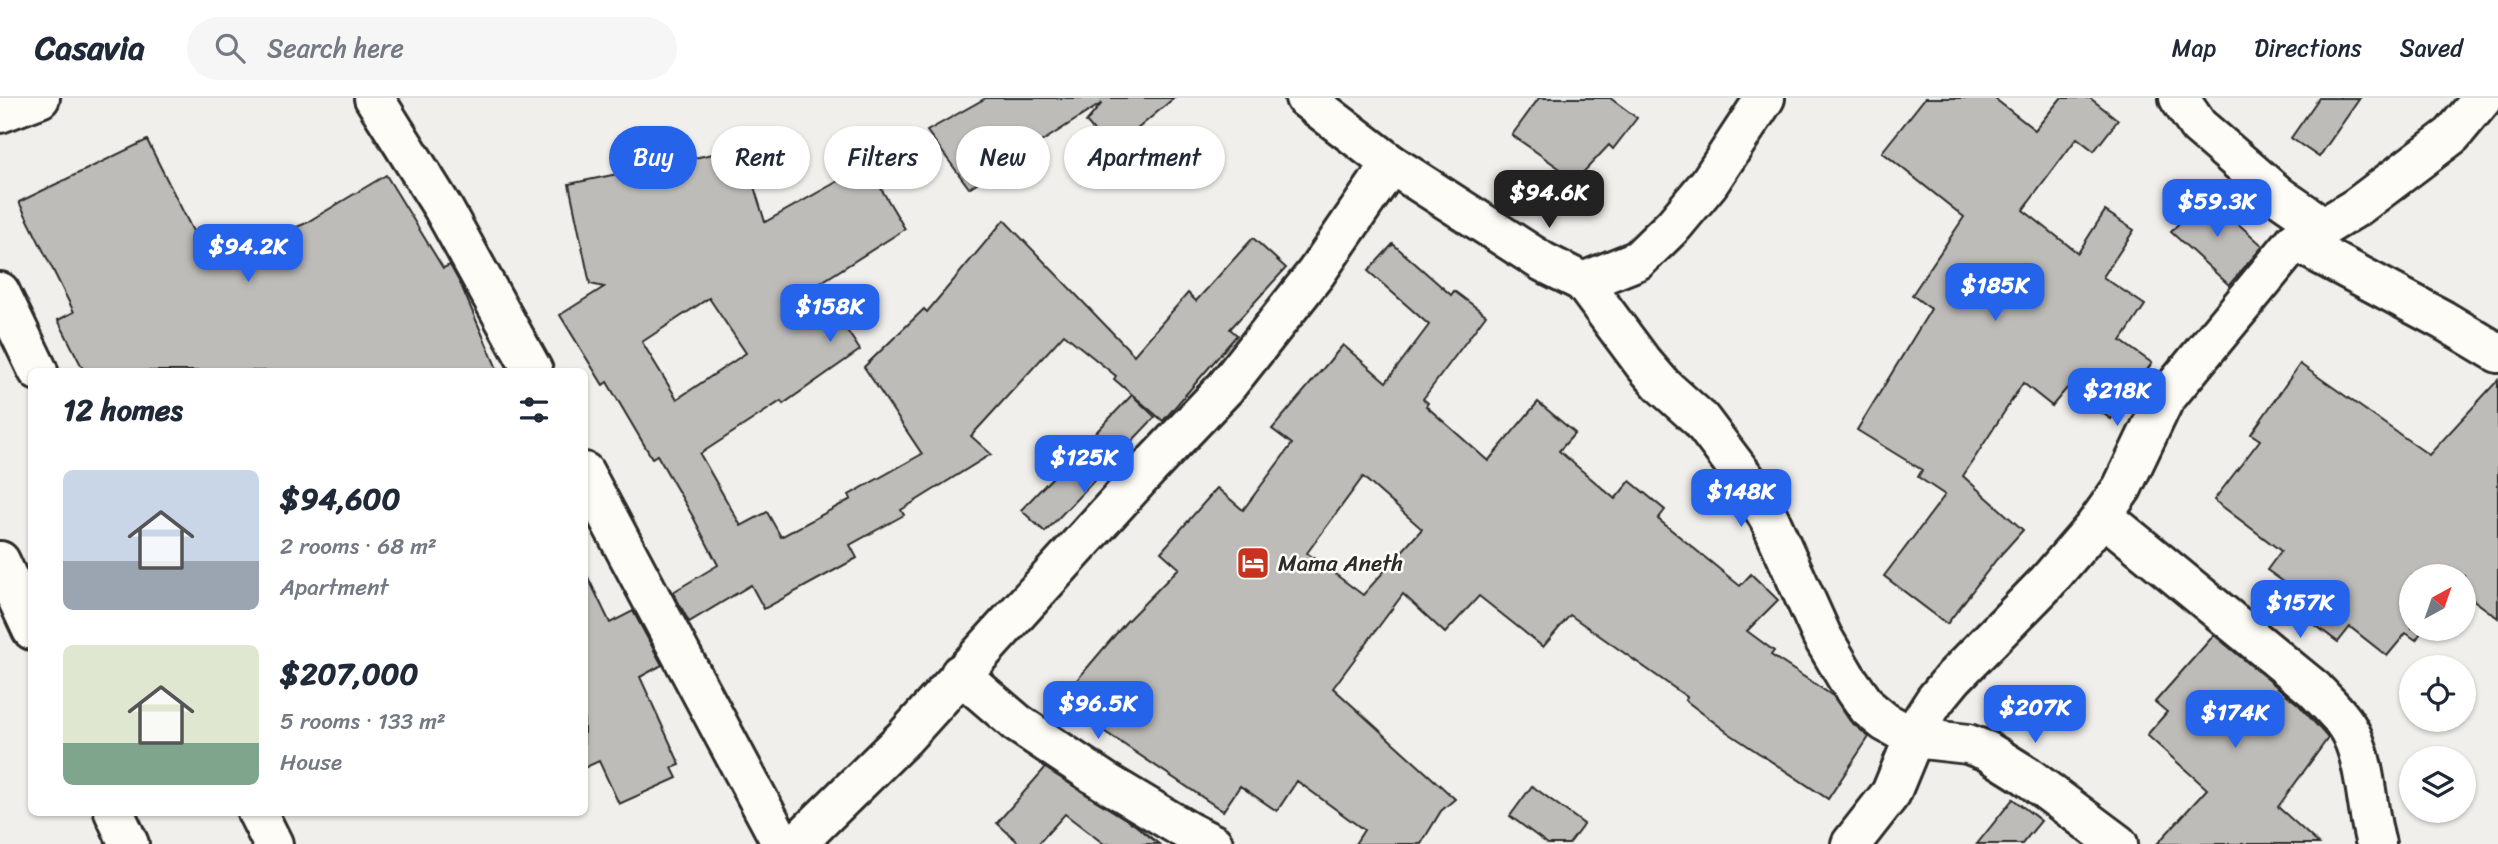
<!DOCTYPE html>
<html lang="en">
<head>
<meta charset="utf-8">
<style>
  :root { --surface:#fff; --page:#f6f6f7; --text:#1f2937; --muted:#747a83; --line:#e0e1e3; --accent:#2563eb }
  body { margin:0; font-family:Sriracha,sans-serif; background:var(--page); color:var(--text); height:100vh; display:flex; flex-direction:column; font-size:26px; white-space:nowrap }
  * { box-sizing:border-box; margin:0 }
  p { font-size:23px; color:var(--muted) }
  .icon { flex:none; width:38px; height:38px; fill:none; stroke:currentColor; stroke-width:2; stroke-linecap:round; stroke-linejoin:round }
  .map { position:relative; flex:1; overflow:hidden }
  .panel { position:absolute; left:28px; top:270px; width:560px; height:448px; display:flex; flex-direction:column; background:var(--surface); border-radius:10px; box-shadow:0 2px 5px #0004 }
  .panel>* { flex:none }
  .hud { position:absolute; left:609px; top:28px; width:665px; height:63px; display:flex; gap:14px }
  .needle { width:46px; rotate:40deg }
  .controls { position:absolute; left:2399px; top:466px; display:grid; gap:14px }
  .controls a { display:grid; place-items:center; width:77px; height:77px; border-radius:50%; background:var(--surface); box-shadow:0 2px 5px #0004; font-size:35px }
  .price { position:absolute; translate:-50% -60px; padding:0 16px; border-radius:14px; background:var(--accent); color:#fff; font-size:23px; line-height:46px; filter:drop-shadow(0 2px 4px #0008) }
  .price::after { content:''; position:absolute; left:50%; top:42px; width:21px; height:16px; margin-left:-10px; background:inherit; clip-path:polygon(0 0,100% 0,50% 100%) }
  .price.active { background:#222; color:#fff }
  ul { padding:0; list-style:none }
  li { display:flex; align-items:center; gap:21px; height:175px; padding:0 35px }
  li span { display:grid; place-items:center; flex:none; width:196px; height:140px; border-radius:10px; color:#555 }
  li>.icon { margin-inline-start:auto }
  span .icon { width:84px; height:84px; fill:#fffc; stroke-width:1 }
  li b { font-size:30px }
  h2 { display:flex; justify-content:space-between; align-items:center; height:84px; padding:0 35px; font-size:30px }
  .pill { padding:0 24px; border-radius:32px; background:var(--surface); box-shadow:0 2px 5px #0004; font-size:24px; line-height:63px }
  .pill.active { background:var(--accent); color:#fff }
  header { display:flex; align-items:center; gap:42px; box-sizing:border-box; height:98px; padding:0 35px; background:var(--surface); border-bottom:2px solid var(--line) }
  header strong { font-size:33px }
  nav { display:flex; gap:38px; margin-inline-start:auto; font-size:24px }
  .search { width:490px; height:63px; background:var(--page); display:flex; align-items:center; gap:18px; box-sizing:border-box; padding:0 24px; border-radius:38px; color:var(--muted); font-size:26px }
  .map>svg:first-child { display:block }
  .building { fill:#bdbcb8; stroke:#2b2b2b; stroke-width:2; fill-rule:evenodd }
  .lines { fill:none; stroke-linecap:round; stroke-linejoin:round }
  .street-casing { stroke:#2b2b2b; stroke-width:44 }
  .highway-casing { stroke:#2b2b2b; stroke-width:44 }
  .street { stroke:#fdfcf7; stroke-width:38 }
  .highway { stroke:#fdfcf7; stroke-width:38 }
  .labels { text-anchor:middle; stroke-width:5; stroke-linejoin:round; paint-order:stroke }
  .poi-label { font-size:23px; fill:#2b2b2b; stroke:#fdfcf7; text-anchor:start }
</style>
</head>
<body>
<header>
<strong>Casavia</strong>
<div class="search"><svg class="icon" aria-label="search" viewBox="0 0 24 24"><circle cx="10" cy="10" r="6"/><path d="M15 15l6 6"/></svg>Search here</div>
<nav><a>Map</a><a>Directions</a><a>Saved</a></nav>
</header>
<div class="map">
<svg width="2498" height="746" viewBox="0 0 2498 746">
  <rect width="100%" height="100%" fill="#f0efeb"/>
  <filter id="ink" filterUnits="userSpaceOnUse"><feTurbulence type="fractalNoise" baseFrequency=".0143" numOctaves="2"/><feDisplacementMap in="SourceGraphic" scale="14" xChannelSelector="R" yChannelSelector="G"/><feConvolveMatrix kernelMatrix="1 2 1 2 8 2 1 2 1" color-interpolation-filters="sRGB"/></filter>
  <g filter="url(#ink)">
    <g class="building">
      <path d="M986 0H1174L1111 53 1086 24 1102 5 969 90 927 33Z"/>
      <path d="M1539 0H1610L1637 20 1613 51 1609 47 1576 82 1512 37Z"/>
      <path d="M1925 0H1994L2035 32 2061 0H2090L2118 22 2094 53 2077 40 2023 112 2078 155 2105 113 2134 132 2103 179 2145 207 2121 243 2152 265 2111 321 2067 290 2052 308 2023 285 1963 378 2023 432 1996 462 1947 526 1884 478 1945 397 1918 379 1922 372 1857 332 1931 211 1912 197 1964 119 1882 54Z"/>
      <path d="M2319 0H2360L2319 59 2291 40Z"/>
      <path d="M147 42 209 165 304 126 386 77 443 170 450 167 461 187 498 273H84L58 222 74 214 19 104Z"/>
      <path d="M742 50 765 124 867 67 905 131 817 187 860 252 783 306 781 303 700 356 741 428 767 414 781 439 851 401 849 397 922 356 864 269 924 211 927 214 1004 122 1134 257 1188 195 1196 203 1253 140 1286 170 1230 231 1237 237 1163 323 1114 281 1116 278 1064 236 971 338 991 356 901 412 904 417 850 447 857 460 764 511 751 487 689 524 673 494 718 467 692 417 657 357 652 360 607 284 603 287 560 217 604 189 590 186 569 86ZM709 200 746 255 677 301 642 244Z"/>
      <path d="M2205 96 2263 148 2229 187 2171 134Z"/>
      <path d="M1393 146 1451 197 1454 193 1486 217 1423 301 1428 305 1426 308 1488 363 1538 304 1575 335 1559 353 1615 401 1630 383 1665 412 1658 421 1740 488 1751 476 1778 502 1747 533 1774 553 1771 557 1833 598 1850 623 1869 639 1828 701 1727 634 1685 602 1687 599 1570 517 1543 549 1479 498 1445 535 1403 496 1333 590 1455 701 1441 713 1421 746H1355L1364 732 1297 683 1277 713 1240 688 1223 713 1059 603 1126 524 1179 470 1161 454 1217 390 1243 412 1292 346 1272 331 1343 247 1386 284 1429 227 1368 173ZM1363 379 1422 431 1363 497 1307 455Z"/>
      <path d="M2300 266 2429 357 2498 282V520L2464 495V478H2412V530H2424L2416 542 2406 535 2387 558 2350 529 2338 544 2310 523 2320 510 2267 472 2281 453 2214 402 2260 342 2251 336Z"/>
      <path d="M1132 297 1155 319 1045 434 1021 412Z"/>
      <path d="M584 471 610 525 633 513 662 567 640 579 680 667 672 670 677 680 619 706 599 663 584 670Z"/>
      <path d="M2214 537 2299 607 2328 640 2278 709 2319 746H2157L2207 691 2147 637 2167 614 2155 604Z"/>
      <path d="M1045 670 1135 727 1159 746H1104L1065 716 1038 746H1020L997 725Z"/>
      <path d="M1532 688 1584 726 1569 746H1548L1510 718Z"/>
      <path d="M2013 701 2041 723 2022 746H1977Z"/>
    </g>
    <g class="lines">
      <defs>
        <g id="street">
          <path d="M374 0 443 110 533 273"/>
          <path d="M1305 0 1391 66 1543 164 1583 184 1638 162 1674 127 1709 85 1765 0"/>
          <path d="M2179 0 2198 28 2279 98 2324 129"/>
          <path d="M0 15 40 0"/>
          <path d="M2295 143 2443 222 2498 255"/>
          <path d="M1583 184 1643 265 1662 287 1701 322 1747 383 1770 422 1822 538 1846 579 1868 610 1885 624 1914 640 1968 646 1987 653 2027 678 2118 746"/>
          <path d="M0 194 38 273"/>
          <path d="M584 374 782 746"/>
          <path d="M2103 418 2314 591C2327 605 2344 620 2352 638 2367 671 2366 711 2376 746"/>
          <path d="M960 576 1017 625 1104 683 1189 734 1213 746"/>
          <path d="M257 714 273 746"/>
          <path d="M796 746 904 640 1149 370 1225 290 1316 175 1391 66"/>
          <path d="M1851 746 1891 695 1920 625 1935 602 1954 579 2047 484 2095 428 2122 390 2164 302 2295 143 2324 129 2357 109 2452 37 2483 0"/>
        </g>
        <g id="highway">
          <path d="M0 463 32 532"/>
          <path d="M114 714 129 746"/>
        </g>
      </defs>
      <use href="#street" class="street-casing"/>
      <use href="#highway" class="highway-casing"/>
      <use href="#street" class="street"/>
      <use href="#highway" class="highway"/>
    </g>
  </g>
  <defs>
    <symbol id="hotel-square" viewBox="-11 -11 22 22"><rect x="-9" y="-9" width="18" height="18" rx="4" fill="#c8321e" stroke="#fdfcf7"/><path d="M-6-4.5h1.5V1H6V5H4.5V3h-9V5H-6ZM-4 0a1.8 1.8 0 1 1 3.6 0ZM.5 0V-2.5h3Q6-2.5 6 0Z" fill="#fff"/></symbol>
  </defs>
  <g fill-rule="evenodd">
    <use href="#hotel-square" x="1234" y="446" width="38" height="38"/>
  </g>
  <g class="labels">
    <g class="poi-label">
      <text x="1278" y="473">Mama Aneth</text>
    </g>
  </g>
</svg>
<div class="controls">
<a><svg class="needle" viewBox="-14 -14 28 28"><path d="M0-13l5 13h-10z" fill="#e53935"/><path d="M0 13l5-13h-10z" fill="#747a83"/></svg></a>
<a><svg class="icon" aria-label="locate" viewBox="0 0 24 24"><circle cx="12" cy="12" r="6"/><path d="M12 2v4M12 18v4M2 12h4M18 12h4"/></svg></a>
<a><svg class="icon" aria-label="layers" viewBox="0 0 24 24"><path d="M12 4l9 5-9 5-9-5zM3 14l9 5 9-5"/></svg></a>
</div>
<b class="price active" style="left:1549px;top:132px">$94.6K</b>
<b class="price" style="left:2217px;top:141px">$59.3K</b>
<b class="price" style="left:248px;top:186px">$94.2K</b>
<b class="price" style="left:1995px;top:225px">$185K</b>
<b class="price" style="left:830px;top:246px">$158K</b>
<b class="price" style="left:2117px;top:330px">$218K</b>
<b class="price" style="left:1084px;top:397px">$125K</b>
<b class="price" style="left:1741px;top:431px">$148K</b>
<b class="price" style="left:2300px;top:542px">$157K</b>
<b class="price" style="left:1098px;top:643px">$96.5K</b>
<b class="price" style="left:2035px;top:647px">$207K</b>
<b class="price" style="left:2235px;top:652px">$174K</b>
<div class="hud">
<a class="pill active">Buy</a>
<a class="pill">Rent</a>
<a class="pill">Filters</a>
<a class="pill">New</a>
<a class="pill">Apartment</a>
</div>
<section class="panel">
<h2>12 homes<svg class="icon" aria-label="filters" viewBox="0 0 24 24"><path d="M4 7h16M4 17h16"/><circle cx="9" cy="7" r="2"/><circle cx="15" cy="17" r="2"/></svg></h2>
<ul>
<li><span style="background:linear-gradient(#c9d6e8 65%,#9aa5b1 0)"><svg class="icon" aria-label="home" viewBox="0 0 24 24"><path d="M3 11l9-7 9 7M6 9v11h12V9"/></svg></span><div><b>$94,600</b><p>2 rooms · 68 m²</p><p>Apartment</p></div></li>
<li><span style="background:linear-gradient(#dfe7d0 70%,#7fa58c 0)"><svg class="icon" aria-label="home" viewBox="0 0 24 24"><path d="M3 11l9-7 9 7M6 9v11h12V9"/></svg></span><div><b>$207,000</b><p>5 rooms · 133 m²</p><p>House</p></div></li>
</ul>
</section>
</div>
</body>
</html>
